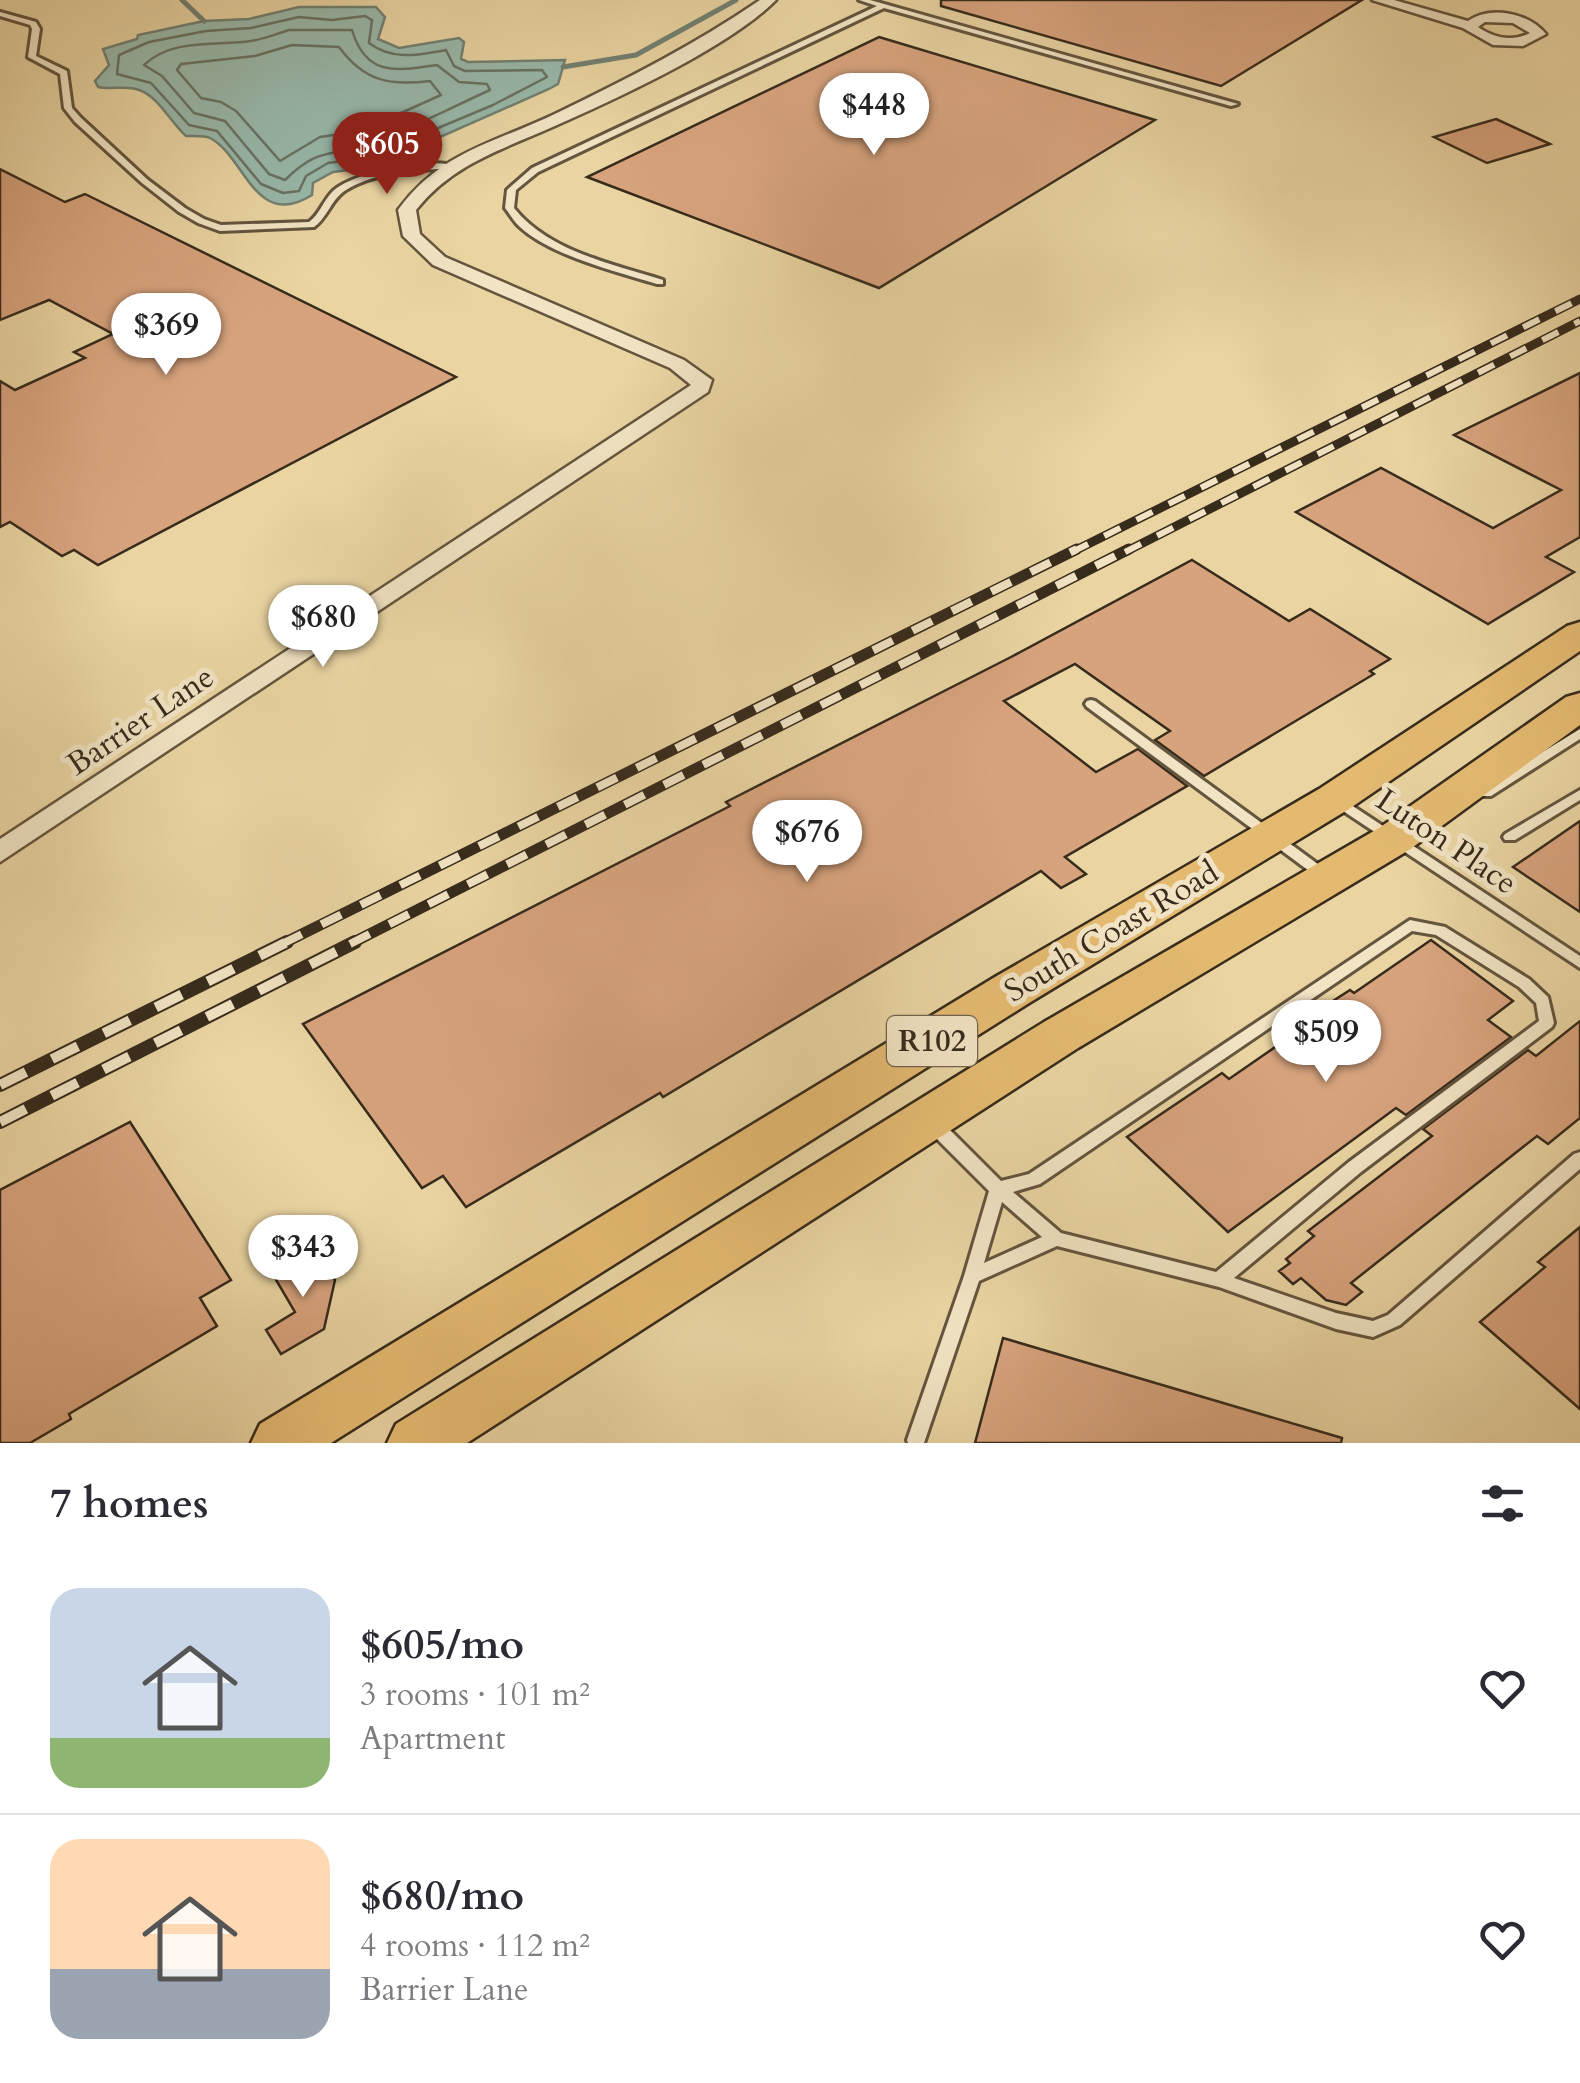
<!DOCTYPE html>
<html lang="en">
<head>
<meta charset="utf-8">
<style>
  :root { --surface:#fff; --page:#f7f7f7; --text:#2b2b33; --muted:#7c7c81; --line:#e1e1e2; --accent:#8f2418 }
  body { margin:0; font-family:Cardo,serif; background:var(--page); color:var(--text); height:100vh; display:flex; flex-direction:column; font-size:38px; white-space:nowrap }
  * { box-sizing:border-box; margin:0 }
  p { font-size:32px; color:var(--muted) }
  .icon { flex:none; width:55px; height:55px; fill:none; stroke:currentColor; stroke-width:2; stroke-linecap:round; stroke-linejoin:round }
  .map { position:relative; height:1443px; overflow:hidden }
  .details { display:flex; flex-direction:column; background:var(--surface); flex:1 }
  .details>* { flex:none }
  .price { position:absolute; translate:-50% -85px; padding:0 22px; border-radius:35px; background:#fff; color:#222; font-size:32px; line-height:65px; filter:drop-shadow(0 2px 5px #0008) }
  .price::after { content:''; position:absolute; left:50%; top:60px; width:30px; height:22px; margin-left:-15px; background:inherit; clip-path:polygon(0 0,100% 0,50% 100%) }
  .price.on { background:var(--accent); color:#fff }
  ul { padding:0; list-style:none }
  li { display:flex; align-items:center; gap:30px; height:250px; padding:0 50px }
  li+li { border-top:2px solid var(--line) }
  li span { display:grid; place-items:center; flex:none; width:280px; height:200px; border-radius:30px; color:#555 }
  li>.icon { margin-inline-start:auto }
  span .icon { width:120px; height:120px; fill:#fffc; stroke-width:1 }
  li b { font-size:42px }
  h2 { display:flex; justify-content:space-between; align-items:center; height:120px; padding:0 50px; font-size:42px }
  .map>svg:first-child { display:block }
  .water { fill:#98b8aa; stroke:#718071; stroke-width:2.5 }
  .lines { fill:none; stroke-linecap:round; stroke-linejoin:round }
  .shore { stroke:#687263; stroke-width:2.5 }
  .stream { stroke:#718071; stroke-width:5 }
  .building { fill:#d7a37d; stroke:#372b1c; stroke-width:2.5 }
  .service-casing { stroke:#64553e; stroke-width:6 }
  .minor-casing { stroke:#64553e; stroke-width:5 }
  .trunk-casing { stroke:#372b1c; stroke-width:5 }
  .service { fill:#f1e3c3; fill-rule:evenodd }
  .minor { fill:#f1e3c3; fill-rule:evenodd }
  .trunk { fill:#e4ba71; fill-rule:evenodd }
  .rail-far2-casing { stroke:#372b1c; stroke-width:9 }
  .rail-far1-casing { stroke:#372b1c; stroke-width:11 }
  .rail-casing { stroke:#372b1c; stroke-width:14 }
  .rail-far2 { stroke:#f1e3c3; stroke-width:6; stroke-dasharray:18; stroke-linecap:butt }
  .rail-far1 { stroke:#f1e3c3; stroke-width:8; stroke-dasharray:22; stroke-linecap:butt }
  .rail { stroke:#f1e3c3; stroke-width:10; stroke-dasharray:29; stroke-linecap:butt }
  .labels { text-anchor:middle; stroke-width:10; stroke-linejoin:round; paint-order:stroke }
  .shield { fill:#f1e3c3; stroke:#6f624e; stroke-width:2.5 }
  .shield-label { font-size:30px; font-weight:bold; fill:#372b1c }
  .street-label { font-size:32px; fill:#372b1c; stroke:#f1e3c3 }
</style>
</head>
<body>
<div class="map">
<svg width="1580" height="1443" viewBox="0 0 1580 1443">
  <rect width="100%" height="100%" fill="#e9d4a2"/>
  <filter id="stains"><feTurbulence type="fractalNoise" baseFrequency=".002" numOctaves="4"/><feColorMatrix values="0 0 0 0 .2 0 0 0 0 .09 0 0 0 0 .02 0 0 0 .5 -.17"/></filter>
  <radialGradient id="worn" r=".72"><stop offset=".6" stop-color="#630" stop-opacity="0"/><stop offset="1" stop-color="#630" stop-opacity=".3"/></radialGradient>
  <path class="water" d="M299 7H376L385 17 378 39 399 48 459 38 464 42 461 59 468 62 565 60 558 84 549 89 372 167 333 172 313 183 312 195C255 231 245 156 210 138 204 135 193 136 186 136 171 123 158 96 139 90 126 85 112 90 98 87L95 81 109 65 103 49 137 39 138 35 204 21 249 19Z"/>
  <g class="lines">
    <g class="shore">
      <path d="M365 16 372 20 369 43C393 61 418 55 446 50L454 66 465 71 542 70 547 77 493 105 369 157 328 163 306 176 299 191 283 193 261 184 217 131 189 125 151 83 117 74 119 55 149 42 206 31 251 28 299 17 332 20Z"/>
      <path d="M289 30H352C366 77 396 71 437 65L459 82 487 84 490 90C450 108 410 130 368 144 330 157 318 147 285 180L269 174 225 121 194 113 162 76 144 65C172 38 215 46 251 41 264 39 276 34 289 30Z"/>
      <path d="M292 45 339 47C364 81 389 86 430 81L441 95 361 131 320 137 280 161 236 111 221 102 201 98 177 70 181 64 255 56Z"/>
    </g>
    <g class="stream">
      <path d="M182 0 204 21"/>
      <path d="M563 67 636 55 736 0"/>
    </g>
  </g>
  <g class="building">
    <path d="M941 0H1362L1221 86 941 6Z"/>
    <path d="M879 37 1155 120 879 288 587 177Z"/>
    <path d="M1496 119 1550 144 1487 163 1434 137Z"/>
    <path d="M0 169 65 202 85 194 456 377 98 565 74 550 62 556 10 522 0 527V381L15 390 85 358 74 352 113 334 49 300 0 320Z"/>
    <path d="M1580 373V537L1546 557 1574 572 1488 624 1296 512 1381 468 1493 528 1561 490 1454 435Z"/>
    <path d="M1192 560 1289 621 1310 609 1390 659 1370 671 1374 674 1204 776 1155 740 1170 731 1075 664 1004 701 1096 772 1138 749 1187 786 1065 857 1086 874 1061 888 1041 871 663 1097 660 1093 466 1207 443 1176 422 1188 303 1024 730 806 726 802 1011 657Z"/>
    <path d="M1580 821V912L1513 867Z"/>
    <path d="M1431 940 1513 1001 1488 1020 1511 1037 1406 1115 1396 1108 1228 1232 1127 1137 1222 1073 1229 1079 1320 1016 1316 1012 1350 990 1354 993Z"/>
    <path d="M1580 1021V1118L1548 1144 1537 1136 1351 1283 1362 1292 1346 1305 1326 1300 1301 1278 1293 1284 1279 1271 1290 1263 1286 1259 1314 1236 1308 1231 1432 1136 1423 1129 1528 1050 1536 1056Z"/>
    <path d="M130 1122 231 1280 200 1298 217 1326 69 1414 71 1419 30 1443H0V1190Z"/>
    <path d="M1580 1227V1409L1480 1322 1545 1267 1538 1262Z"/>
    <path d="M316 1249 335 1280 324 1329 281 1354 266 1330 295 1312 272 1273Z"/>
    <path d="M1003 1338 1342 1438 1341 1443H975Z"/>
  </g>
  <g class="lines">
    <defs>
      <g id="service">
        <path d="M859 0H870L1238 104 1231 106 884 8 538 172 516 190 514 208C548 251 612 264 663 280V284H657C617 272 550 255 520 227 514 222 510 214 505 208L507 190 532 168 877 6Z"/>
        <path d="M0 12 36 22 40 29 36 56 67 71 72 108 81 118 148 180 185 208 204 219 221 225 309 222C320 214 323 201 333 191 354 172 431 157 456 166 447 169 435 169 424 170 398 172 368 176 346 190 331 199 328 217 314 227L220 231 198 223 179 212 142 183 75 122 64 108 60 74 28 57 32 29 30 25 0 16Z"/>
        <path d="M1091 700 1095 701 1330 873 1332 876 1330 879H1320L1087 707 1085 704 1087 701Z"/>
        <path d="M1580 729V739L1491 796H1481L1479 793 1481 790Z"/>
        <path d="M1580 790V800L1515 840H1505L1503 837 1505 834Z"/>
        <path d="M1336 795 1580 956V968L1331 803 1329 800Z"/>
        <path d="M1410 920 1445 927 1529 979 1548 997 1554 1023 1552 1027 1361 1172 1234 1278 1336 1313 1373 1321 1388 1315 1574 1154 1580 1152V1169L1400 1325 1373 1337 1336 1329 1219 1287 1057 1246 979 1281 925 1440 924 1443H908L907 1440 964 1276 989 1191 928 1130 926 1125 928 1120 934 1119 940 1120 1001 1181 1029 1174ZM1412 931 1436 935 1519 987 1536 1003 1539 1021 1349 1162 1216 1272 1061 1233 1013 1192 1040 1184ZM1002 1202 1042 1237 984 1263Z"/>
      </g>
      <g id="minor">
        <path d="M760 0H776C729 47 620 97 557 125 504 149 453 163 416 210L420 234 445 257 684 360 712 380 708 392 0 862V839L691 385 670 368 433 265 403 236 398 210C442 150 496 143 559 112 629 78 696 44 760 0Z"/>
        <path d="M1372 0H1394L1468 21C1491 5 1529 13 1546 34L1523 46 1493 45 1463 28ZM1485 22 1513 23 1530 33C1512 42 1494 38 1478 27Z"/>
      </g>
      <g id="trunk">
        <path d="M1580 622V651L1349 809 1029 1003 331 1443H251L260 1424 995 977 1319 789 1567 626Z"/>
        <path d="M1580 693V725L1409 850 1078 1048 467 1443H387L396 1424 1044 1022 1379 828 1566 697Z"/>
      </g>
    </defs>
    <use href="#service" class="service-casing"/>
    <use href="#minor" class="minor-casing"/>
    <use href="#trunk" class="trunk-casing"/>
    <use href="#service" class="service"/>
    <use href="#minor" class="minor"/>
    <use href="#trunk" class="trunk"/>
    <defs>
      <g id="rail-far2">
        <path d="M1072 552 1580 299"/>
        <path d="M1125 552 1580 321"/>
      </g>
      <g id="rail-far1">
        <path d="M282 944 1077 549"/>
        <path d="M350 944 1129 549"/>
      </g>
      <g id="rail">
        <path d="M0 1085 287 942"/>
        <path d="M0 1122 355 942"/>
      </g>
    </defs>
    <use href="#rail-far2" class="rail-far2-casing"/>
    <use href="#rail-far1" class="rail-far1-casing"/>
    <use href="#rail" class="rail-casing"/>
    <use href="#rail-far2" class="rail-far2"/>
    <use href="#rail-far1" class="rail-far1"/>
    <use href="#rail" class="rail"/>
  </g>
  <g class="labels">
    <rect class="shield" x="887" y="1016" width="90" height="50" rx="8"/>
    <g class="shield-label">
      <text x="932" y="1051">R102</text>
    </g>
    <g class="street-label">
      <text transform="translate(140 720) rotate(-34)" y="11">Barrier Lane</text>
      <text transform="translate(1447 841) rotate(34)" y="11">Luton Place</text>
      <text transform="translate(1111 931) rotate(-31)" y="11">South Coast Road</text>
    </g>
  </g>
  <rect width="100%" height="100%" filter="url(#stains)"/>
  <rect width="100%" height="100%" fill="url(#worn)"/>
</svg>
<b class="price" style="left:874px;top:158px">$448</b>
<b class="price on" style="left:387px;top:197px">$605</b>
<b class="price" style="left:166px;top:378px">$369</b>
<b class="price" style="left:323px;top:670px">$680</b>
<b class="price" style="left:807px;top:885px">$676</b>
<b class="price" style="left:1326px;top:1085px">$509</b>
<b class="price" style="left:303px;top:1300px">$343</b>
</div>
<section class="details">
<h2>7 homes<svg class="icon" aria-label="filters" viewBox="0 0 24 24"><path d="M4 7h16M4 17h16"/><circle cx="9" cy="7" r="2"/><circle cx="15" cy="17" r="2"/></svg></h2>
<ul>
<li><span style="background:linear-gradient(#c9d6e8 75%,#8fb573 0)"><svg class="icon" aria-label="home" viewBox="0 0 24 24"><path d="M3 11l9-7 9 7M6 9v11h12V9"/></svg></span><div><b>$605/mo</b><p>3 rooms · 101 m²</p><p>Apartment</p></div><svg class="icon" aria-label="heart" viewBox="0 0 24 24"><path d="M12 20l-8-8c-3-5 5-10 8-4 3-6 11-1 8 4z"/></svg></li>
<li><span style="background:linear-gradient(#ffd9b3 65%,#9aa5b1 0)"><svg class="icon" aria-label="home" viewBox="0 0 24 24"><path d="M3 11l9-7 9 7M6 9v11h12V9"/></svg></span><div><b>$680/mo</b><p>4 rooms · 112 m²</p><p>Barrier Lane</p></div><svg class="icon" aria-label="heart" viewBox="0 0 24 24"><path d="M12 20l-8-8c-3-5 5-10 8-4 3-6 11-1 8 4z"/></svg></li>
</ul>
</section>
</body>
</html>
